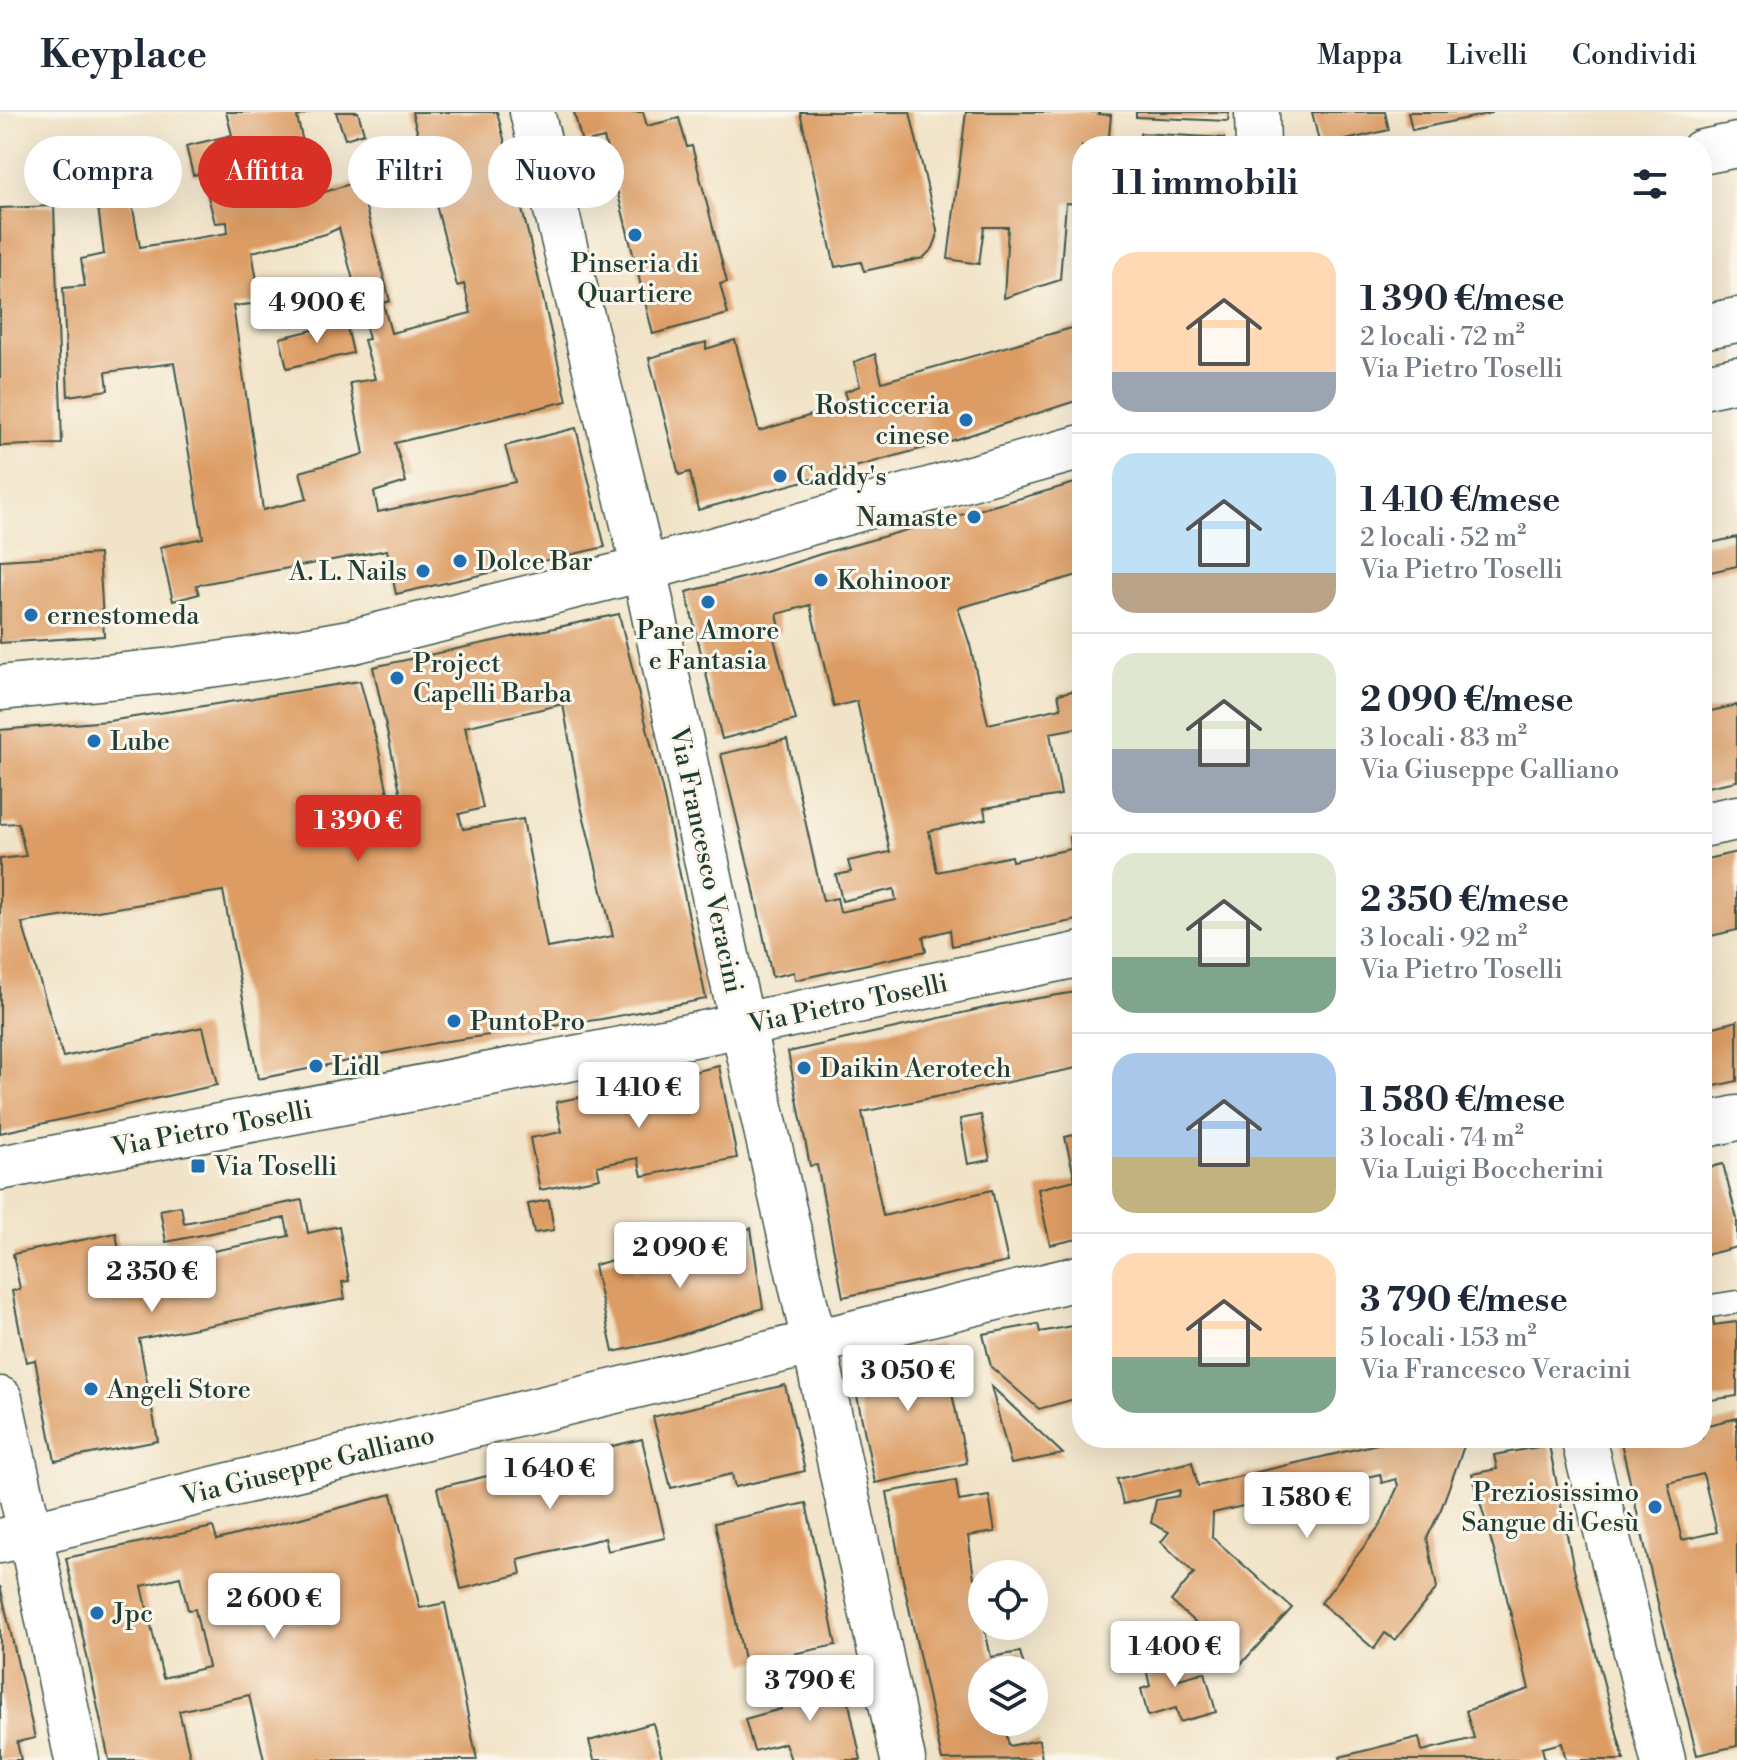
<!DOCTYPE html>
<html lang="it">
<head>
<meta charset="utf-8">
<style>
  :root { --surface:#fff; --page:#f6f6f7; --text:#1f2937; --muted:#747a83; --line:#e0e1e3; --accent:#d93025 }
  body { margin:0; font-family:"Libre Bodoni",serif; background:var(--page); color:var(--text); height:100vh; display:flex; flex-direction:column; font-size:30px; white-space:nowrap }
  * { box-sizing:border-box; margin:0 }
  p { font-size:26px; color:var(--muted) }
  .icon { flex:none; width:44px; height:44px; fill:none; stroke:currentColor; stroke-width:2; stroke-linecap:round; stroke-linejoin:round }
  .map { position:relative; flex:1; overflow:hidden }
  .drawer { position:absolute; left:1072px; top:24px; width:640px; height:1312px; display:flex; flex-direction:column; background:var(--surface); border-radius:32px; box-shadow:0 8px 32px #0002 }
  .drawer>* { flex:none }
  .guide { position:absolute; left:24px; top:24px; width:760px; height:72px; display:flex; gap:16px }
  .controls { position:absolute; left:968px; top:1448px; display:grid; gap:16px }
  .controls a { display:grid; place-items:center; width:80px; height:80px; border-radius:50%; background:var(--surface); box-shadow:0 8px 32px #0002; font-size:40px }
  .price { position:absolute; translate:-50% -68px; padding:0 18px; border-radius:8px; background:#fff; color:#222; font-size:26px; line-height:52px; filter:drop-shadow(0 2px 4px #0008) }
  .price::after { content:''; position:absolute; left:50%; top:48px; width:24px; height:18px; margin-left:-12px; background:inherit; clip-path:polygon(0 0,100% 0,50% 100%) }
  .price.selected { background:var(--accent); color:#fff }
  ul { padding:0; list-style:none }
  li { display:flex; align-items:center; gap:24px; height:200px; padding:0 40px }
  li+li { border-top:2px solid var(--line) }
  li span { display:grid; place-items:center; flex:none; width:224px; height:160px; border-radius:24px; color:#555 }
  li>.icon { margin-inline-start:auto }
  span .icon { width:96px; height:96px; fill:#fffc; stroke-width:1 }
  li b { font-size:34px }
  h2 { display:flex; justify-content:space-between; align-items:center; height:96px; padding:0 40px; font-size:34px }
  .pill { padding:0 28px; border-radius:36px; background:var(--surface); box-shadow:0 8px 32px #0002; font-size:28px; line-height:72px }
  .pill.selected { background:var(--accent); color:#fff }
  header { display:flex; align-items:center; gap:48px; box-sizing:border-box; height:112px; padding:0 40px; background:var(--surface); border-bottom:2px solid var(--line) }
  header strong { font-size:38px }
  nav { display:flex; gap:44px; margin-inline-start:auto; font-size:28px }
  .map>svg:first-child { display:block }
  .building { fill:#dd9c63; fill-rule:evenodd }
  .lines { fill:none; stroke-linecap:round; stroke-linejoin:round }
  .service-casing { stroke:#3e564a; stroke-width:25 }
  .minor-casing { stroke:#3e564a; stroke-width:47 }
  .tertiary-casing { stroke:#3e564a; stroke-width:47 }
  .primary-casing { stroke:#3e564a; stroke-width:47 }
  .service { stroke:#fff; stroke-width:22 }
  .minor { stroke:#fff; stroke-width:44 }
  .tertiary { stroke:#fff; stroke-width:44 }
  .primary { stroke:#fff; stroke-width:44 }
  .poi-dot { fill:#1f6fb2; stroke:#fbf7ec; stroke-width:3 }
  .labels { text-anchor:middle; stroke-width:6; stroke-linejoin:round; paint-order:stroke }
  .poi-label { font-size:26px; fill:#1f3d34; stroke:#fbf7ec; text-anchor:start }
  .street-label { font-size:26px; fill:#1f3d34; stroke:#fbf7ec }
</style>
</head>
<body>
<header>
<strong>Keyplace</strong>
<nav><a>Mappa</a><a>Livelli</a><a>Condividi</a></nav>
</header>
<div class="map">
<svg width="1737" height="1648" viewBox="0 0 1737 1648">
  <rect width="100%" height="100%" fill="#fbf7ec"/>
  <filter id="ink" filterUnits="userSpaceOnUse"><feTurbulence type="fractalNoise" baseFrequency=".0125" numOctaves="2"/><feDisplacementMap in="SourceGraphic" scale="16" xChannelSelector="R" yChannelSelector="G"/><feConvolveMatrix kernelMatrix="1 2 1 2 8 2 1 2 1" color-interpolation-filters="sRGB"/></filter>
  <filter id="wash" filterUnits="userSpaceOnUse"><feTurbulence type="fractalNoise" baseFrequency=".006" numOctaves="4" result="noise"/><feDisplacementMap in="SourceGraphic" scale="32" xChannelSelector="R" yChannelSelector="G"/><feGaussianBlur stdDeviation="1.8" result="paint"/><feColorMatrix in="noise" values="0 0 0 0 0 0 0 0 0 0 0 0 0 0 0 0 0 1.4 0 .05"/><feComposite in="paint" operator="in"/></filter>
  <g filter="url(#wash)">
    <rect width="100%" height="100%" fill="#f1e3c7"/>
    <g id="blocks">
      <g class="building">
        <path d="M226 0H310L297 5 316 83 359 69 390 189 383 191 391 221 471 201 464 172 457 174 412 0H497L528 121 567 289 395 331 406 370 374 380 378 400 515 370 505 334 576 316 605 435 396 482 387 438 196 473 199 482 173 489 160 435 203 426 174 251 106 260 108 278 68 284 63 176 85 174 81 147 104 142 93 55 124 48 140 135 228 121 227 110 215 111 202 62 193 63 186 34 232 23ZM339 116 369 227 364 228 375 267 350 271 364 342 300 360 307 387 263 398 233 194 261 191 252 140 326 122Z"/>
        <path d="M336 0H358L364 21 345 27Z"/>
        <path d="M574 0H643L647 14 679 6 687 35 692 34 727 170 720 172 728 202 653 222 604 26 582 31Z"/>
        <path d="M800 0H910L937 118V125L933 136 923 146 864 159 861 150 835 155Z"/>
        <path d="M966 0H1099L1098 2 1111 3 1108 34H1082V92L1066 91 1060 168 1004 186 1008 115H984L979 152 948 147Z"/>
        <path d="M1136 0H1229L1228 9 1136 5Z"/>
        <path d="M1312 0H1385L1389 18 1320 34Z"/>
        <path d="M1408 0H1492V1L1412 18Z"/>
        <path d="M1140 21 1224 26V34H1139Z"/>
        <path d="M54 94 62 332 0 334V96Z"/>
        <path d="M346 210 353 241 287 256 280 226Z"/>
        <path d="M1082 213V287L957 327 698 398 690 360 679 363 649 246 706 230V237L735 228 759 319 848 292 844 280 860 274 854 250 875 242 882 270Z"/>
        <path d="M1082 369V462L958 496 970 533 988 612 1061 596 1058 582 1082 577V615L1050 621 1061 683 984 696 986 707 929 719 937 760 1011 744 1012 749 1071 737 1070 725 1082 722V807L952 834 950 818 923 825 926 839 795 868 794 860 772 865 753 774 721 642 787 627 823 789 837 786 840 800 896 788 894 777 842 789 836 763 851 760 848 749 890 740 857 589 834 595 810 493 777 502 781 520 773 523 796 608 722 627 686 480 766 460 821 442Z"/>
        <path d="M1737 425V454L1702 462V433Z"/>
        <path d="M99 442 104 524 0 531V448Z"/>
        <path d="M619 502 663 681 706 887 602 907 441 930 258 967 223 779 22 811 63 945 203 915 217 973 0 1021V747L26 744 18 711 0 712V618L109 609 360 569 378 634 397 725H410L373 555ZM563 592 581 694 613 824 547 836 523 707 463 717 459 702 483 696 465 615Z"/>
        <path d="M1737 593V669L1702 676V601Z"/>
        <path d="M1737 740V818L1702 826V748Z"/>
        <path d="M1082 879V955L862 1000 883 1104 992 1078 1008 1150 843 1185 817 1053 810 1054 788 940 1002 892Z"/>
        <path d="M1737 909V969L1702 977V918Z"/>
        <path d="M719 954 737 1046 642 1064 638 1046 597 1054 600 1066 540 1078 530 1026 562 1020 556 990 615 978Z"/>
        <path d="M981 1003 990 1048 968 1052 960 1007Z"/>
        <path d="M1082 1021V1126L1050 1133 1038 1077 1075 1068 1065 1025Z"/>
        <path d="M1723 1052 1737 1107V1135L1702 1144V1057Z"/>
        <path d="M302 1088 308 1121 339 1114 349 1169 342 1170 345 1187 139 1227 158 1329 55 1349 35 1248 26 1250 12 1179 20 1177 13 1142 116 1121 122 1157 289 1124 285 1106 166 1130 160 1098 181 1094 184 1111Z"/>
        <path d="M549 1088 554 1118 534 1121 528 1092Z"/>
        <path d="M751 1116 763 1196 663 1229 613 1240 594 1153 630 1144 635 1159 664 1151 661 1137Z"/>
        <path d="M1702 1153H1704L1714 1213 1737 1210V1284L1704 1289 1708 1313 1737 1306V1634L1697 1643 1660 1500 1620 1326H1702ZM1703 1362 1717 1420 1682 1428 1668 1371Z"/>
        <path d="M1082 1202V1285L1039 1297 991 1255 983 1222 1038 1212 1040 1220 1077 1213 1075 1204Z"/>
        <path d="M941 1231 967 1351 875 1371 850 1250Z"/>
        <path d="M785 1273 805 1359 735 1375 732 1362 671 1376 653 1305Z"/>
        <path d="M991 1274 1063 1342 1011 1352Z"/>
        <path d="M1403 1326H1467L1441 1397 1427 1426 1437 1476 1395 1528 1385 1521 1374 1537 1321 1491 1381 1412 1398 1374 1396 1367 1382 1371 1380 1362 1213 1401 1212 1425 1292 1496 1241 1552 1171 1489 1194 1461 1161 1430 1169 1420 1151 1411 1156 1388 1179 1384 1180 1378 1123 1392 1117 1367 1192 1350 1198 1374Z"/>
        <path d="M642 1327 665 1426 608 1439 605 1426 518 1447 521 1462 461 1477 437 1376Z"/>
        <path d="M1549 1333 1574 1458 1624 1648H1566L1562 1631 1542 1636 1545 1648H1341L1340 1645 1419 1625 1422 1639 1474 1626 1466 1599 1529 1577 1504 1474 1472 1362 1497 1357 1494 1343Z"/>
        <path d="M956 1368 959 1389 989 1384 995 1420 968 1424 974 1466 982 1465V1514H984L991 1545 1020 1540 1025 1558H982V1610H1004L1009 1634 1039 1628 1042 1647 942 1648 901 1459 887 1380Z"/>
        <path d="M392 1382 420 1496 445 1491 477 1648H264L249 1583 179 1599 191 1648H109L66 1446 213 1415 217 1428ZM180 1465 188 1498 195 1497 208 1555 163 1566 142 1474Z"/>
        <path d="M806 1391 836 1533 745 1552 715 1411Z"/>
        <path d="M0 1474 35 1626 17 1630 21 1648H0Z"/>
        <path d="M1166 1533 1175 1568 1205 1560 1216 1600 1180 1610 1176 1596 1148 1604 1141 1577 1150 1574 1142 1539Z"/>
        <path d="M843 1563 861 1648H791L785 1631 754 1639 745 1607 781 1597 777 1581Z"/>
        <path d="M653 1611 662 1646 656 1648H594L589 1629Z"/>
      </g>
    </g>
  </g>
  <g filter="url(#ink)">
    <use href="#blocks" fill-opacity="0" stroke="#3e564a" stroke-width="2"/>
    <g class="lines">
      <defs>
        <path id="service" d="M1711 1194 1737 1190"/>
        <g id="minor">
          <path d="M532 0 644 457 730 858 814 1230 903 1648"/>
          <path d="M1257 0 1258 34"/>
          <path d="M1702 215 1737 208"/>
          <path d="M1702 713 1737 706"/>
          <path d="M1702 1014 1737 1006"/>
          <path d="M1583 1326 1663 1648"/>
          <path d="M0 1429 1082 1165"/>
        </g>
        <path id="tertiary" d="M0 1287 30 1421 77 1648"/>
        <g id="primary">
          <path d="M1702 40 1737 33"/>
          <path d="M1702 275 1737 267"/>
          <path d="M0 576 165 559 260 546 350 530 644 457 1082 335"/>
          <path d="M0 1056 694 923 1082 842"/>
        </g>
      </defs>
      <use href="#service" class="service-casing"/>
      <use href="#minor" class="minor-casing"/>
      <use href="#tertiary" class="tertiary-casing"/>
      <use href="#primary" class="primary-casing"/>
      <use href="#service" class="service"/>
      <use href="#minor" class="minor"/>
      <use href="#tertiary" class="tertiary"/>
      <use href="#primary" class="primary"/>
    </g>
  </g>
  <g class="poi-dot">
    <circle cx="635" cy="123" r="8"/>
    <circle cx="966" cy="308" r="8"/>
    <circle cx="780" cy="364" r="8"/>
    <circle cx="974" cy="405" r="8"/>
    <circle cx="460" cy="449" r="8"/>
    <circle cx="423" cy="459" r="8"/>
    <circle cx="821" cy="468" r="8"/>
    <circle cx="708" cy="490" r="8"/>
    <circle cx="31" cy="503" r="8"/>
    <circle cx="397" cy="566" r="8"/>
    <circle cx="94" cy="629" r="8"/>
    <circle cx="454" cy="909" r="8"/>
    <circle cx="316" cy="954" r="8"/>
    <circle cx="804" cy="956" r="8"/>
    <rect x="190" y="1046" width="16" height="16" rx="4"/>
    <circle cx="91" cy="1277" r="8"/>
    <circle cx="1655" cy="1395" r="8"/>
    <circle cx="97" cy="1501" r="8"/>
  </g>
  <g class="labels">
    <g class="poi-label">
      <text x="635" y="160" text-anchor="middle">Pinseria di<tspan x="635" dy="30">Quartiere</tspan></text>
      <text x="950" y="302" text-anchor="end">Rosticceria<tspan x="950" dy="30">cinese</tspan></text>
      <text x="796" y="373">Caddy's</text>
      <text x="958" y="414" text-anchor="end">Namaste</text>
      <text x="476" y="458">Dolce Bar</text>
      <text x="407" y="468" text-anchor="end">A. L. Nails</text>
      <text x="837" y="477">Kohinoor</text>
      <text x="47" y="512">ernestomeda</text>
      <text x="708" y="527" text-anchor="middle">Pane Amore<tspan x="708" dy="30">e Fantasia</tspan></text>
      <text x="413" y="560">Project<tspan x="413" dy="30">Capelli Barba</tspan></text>
      <text x="110" y="638">Lube</text>
      <text x="470" y="918">PuntoPro</text>
      <text x="332" y="963">Lidl</text>
      <text x="820" y="965">Daikin Aerotech</text>
      <text x="214" y="1063">Via Toselli</text>
      <text x="107" y="1286">Angeli Store</text>
      <text x="1639" y="1389" text-anchor="end">Preziosissimo<tspan x="1639" dy="30">Sangue di Gesù</tspan></text>
      <text x="113" y="1510">Jpc</text>
    </g>
    <g class="street-label">
      <text transform="translate(707 748) rotate(78)" y="9">Via Francesco Veracini</text>
      <text transform="translate(848 891) rotate(-12)" y="9">Via Pietro Toselli</text>
      <text transform="translate(212 1016) rotate(-11)" y="9">Via Pietro Toselli</text>
      <text transform="translate(308 1353) rotate(-14)" y="9">Via Giuseppe Galliano</text>
    </g>
  </g>
</svg>
<div class="controls">
<a><svg class="icon" aria-label="locate" viewBox="0 0 24 24"><circle cx="12" cy="12" r="6"/><path d="M12 2v4M12 18v4M2 12h4M18 12h4"/></svg></a>
<a><svg class="icon" aria-label="layers" viewBox="0 0 24 24"><path d="M12 4l9 5-9 5-9-5zM3 14l9 5 9-5"/></svg></a>
</div>
<b class="price" style="left:317px;top:233px">4 900 €</b>
<b class="price selected" style="left:358px;top:751px">1 390 €</b>
<b class="price" style="left:639px;top:1018px">1 410 €</b>
<b class="price" style="left:680px;top:1178px">2 090 €</b>
<b class="price" style="left:152px;top:1202px">2 350 €</b>
<b class="price" style="left:908px;top:1301px">3 050 €</b>
<b class="price" style="left:550px;top:1399px">1 640 €</b>
<b class="price" style="left:1307px;top:1428px">1 580 €</b>
<b class="price" style="left:274px;top:1529px">2 600 €</b>
<b class="price" style="left:1175px;top:1577px">1 400 €</b>
<b class="price" style="left:810px;top:1611px">3 790 €</b>
<div class="guide">
<a class="pill">Compra</a>
<a class="pill selected">Affitta</a>
<a class="pill">Filtri</a>
<a class="pill">Nuovo</a>
</div>
<section class="drawer">
<h2>11 immobili<svg class="icon" aria-label="filters" viewBox="0 0 24 24"><path d="M4 7h16M4 17h16"/><circle cx="9" cy="7" r="2"/><circle cx="15" cy="17" r="2"/></svg></h2>
<ul>
<li><span style="background:linear-gradient(#ffd9b3 75%,#9aa5b1 0)"><svg class="icon" aria-label="home" viewBox="0 0 24 24"><path d="M3 11l9-7 9 7M6 9v11h12V9"/></svg></span><div><b>1 390 €/mese</b><p>2 locali · 72 m²</p><p>Via Pietro Toselli</p></div></li>
<li><span style="background:linear-gradient(#bfe0f5 75%,#b9a48a 0)"><svg class="icon" aria-label="home" viewBox="0 0 24 24"><path d="M3 11l9-7 9 7M6 9v11h12V9"/></svg></span><div><b>1 410 €/mese</b><p>2 locali · 52 m²</p><p>Via Pietro Toselli</p></div></li>
<li><span style="background:linear-gradient(#dfe7d0 60%,#9aa5b1 0)"><svg class="icon" aria-label="home" viewBox="0 0 24 24"><path d="M3 11l9-7 9 7M6 9v11h12V9"/></svg></span><div><b>2 090 €/mese</b><p>3 locali · 83 m²</p><p>Via Giuseppe Galliano</p></div></li>
<li><span style="background:linear-gradient(#dfe7d0 65%,#7fa58c 0)"><svg class="icon" aria-label="home" viewBox="0 0 24 24"><path d="M3 11l9-7 9 7M6 9v11h12V9"/></svg></span><div><b>2 350 €/mese</b><p>3 locali · 92 m²</p><p>Via Pietro Toselli</p></div></li>
<li><span style="background:linear-gradient(#a9c7e8 65%,#c2b280 0)"><svg class="icon" aria-label="home" viewBox="0 0 24 24"><path d="M3 11l9-7 9 7M6 9v11h12V9"/></svg></span><div><b>1 580 €/mese</b><p>3 locali · 74 m²</p><p>Via Luigi Boccherini</p></div></li>
<li><span style="background:linear-gradient(#ffd9b3 65%,#7fa58c 0)"><svg class="icon" aria-label="home" viewBox="0 0 24 24"><path d="M3 11l9-7 9 7M6 9v11h12V9"/></svg></span><div><b>3 790 €/mese</b><p>5 locali · 153 m²</p><p>Via Francesco Veracini</p></div></li>
</ul>
</section>
</div>
</body>
</html>
